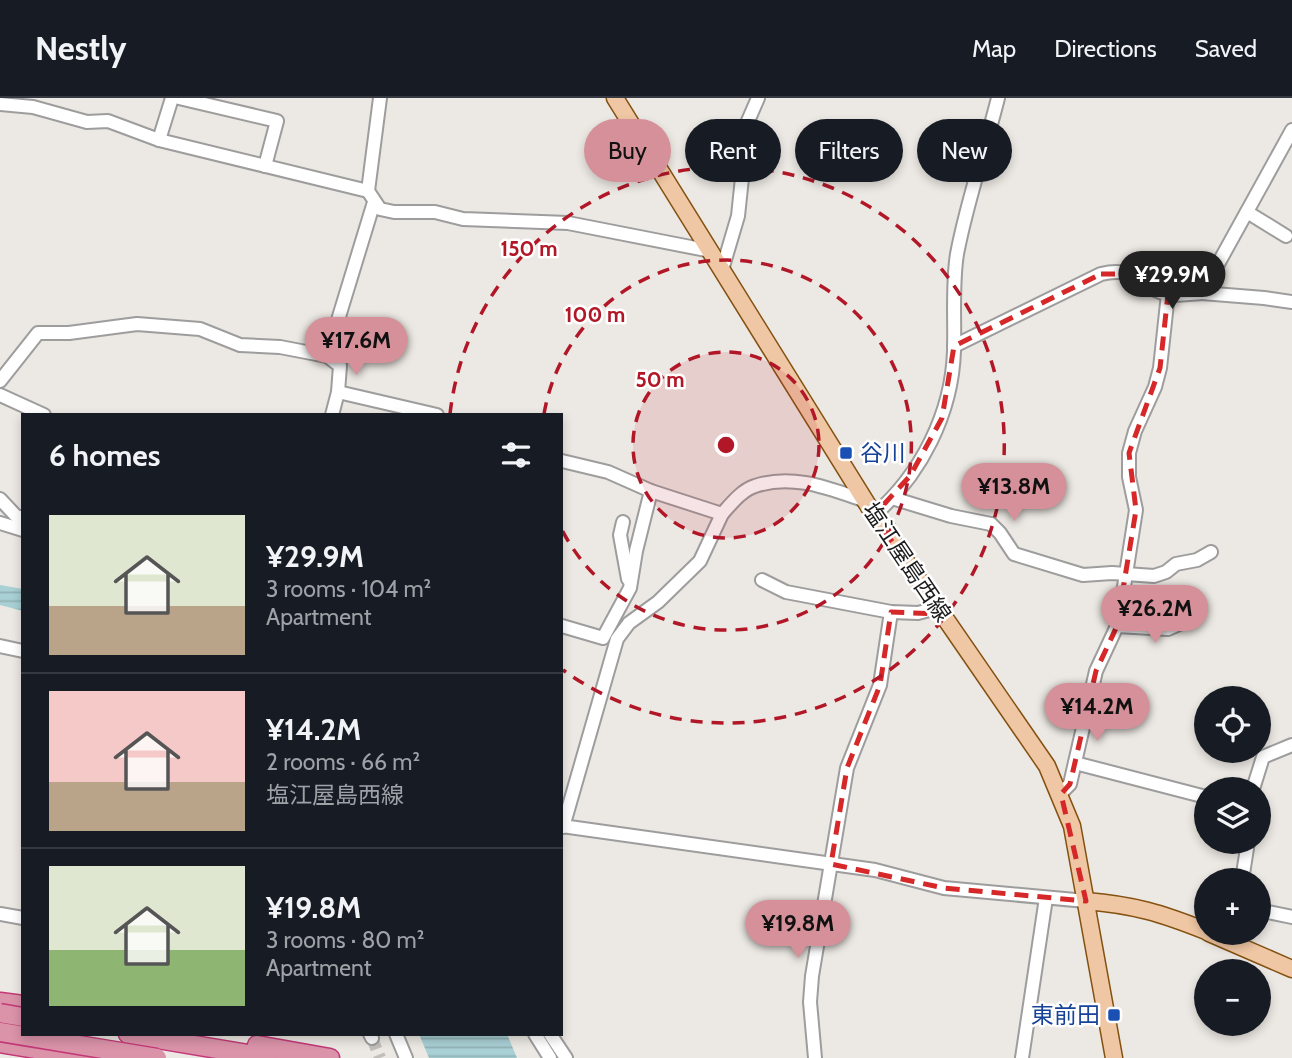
<!DOCTYPE html>
<html lang="en">
<head>
<meta charset="utf-8">
<style>
  :root { --surface:#171b24; --page:#242831; --text:#f1f3f6; --muted:#9ea1a6; --line:#363941; --accent:#d59099 }
  body { margin:0; font-family:Cabin,"Noto Sans JP",sans-serif; background:var(--page); color:var(--text); height:100vh; display:flex; flex-direction:column; font-size:26px; white-space:nowrap }
  * { box-sizing:border-box; margin:0 }
  p { font-size:23px; color:var(--muted) }
  .icon { flex:none; width:38px; height:38px; fill:none; stroke:currentColor; stroke-width:2; stroke-linecap:round; stroke-linejoin:round }
  .map { position:relative; flex:1; overflow:hidden }
  .sheet { position:absolute; left:21px; top:315px; width:542px; height:623px; display:flex; flex-direction:column; background:var(--surface); border-radius:0px; box-shadow:0 4px 10px #0003 }
  .sheet>* { flex:none }
  .guide { position:absolute; left:584px; top:21px; width:602px; height:63px; display:flex; gap:14px }
  .fabs { position:absolute; left:1194px; top:588px; display:grid; gap:14px }
  .fabs a { display:grid; place-items:center; width:77px; height:77px; border-radius:50%; background:var(--surface); box-shadow:0 4px 10px #0003; font-size:35px }
  .price { position:absolute; translate:-50% -60px; padding:0 16px; border-radius:24px; background:var(--accent); color:#111; font-size:23px; line-height:46px; filter:drop-shadow(0 2px 4px #0008) }
  .price::after { content:''; position:absolute; left:50%; top:42px; width:21px; height:16px; margin-left:-10px; background:inherit; clip-path:polygon(0 0,100% 0,50% 100%) }
  .price.selected { background:#222; color:#fff }
  ul { padding:0; list-style:none }
  li { display:flex; align-items:center; gap:21px; height:175px; padding:0 28px }
  li+li { border-top:2px solid var(--line) }
  li span { display:grid; place-items:center; flex:none; width:196px; height:140px; border-radius:0px; color:#555 }
  li>.icon { margin-inline-start:auto }
  span .icon { width:84px; height:84px; fill:#fffc; stroke-width:1 }
  li b { font-size:30px }
  h2 { display:flex; justify-content:space-between; align-items:center; height:84px; padding:0 28px; font-size:30px }
  .pill { padding:0 24px; border-radius:32px; background:var(--surface); box-shadow:0 4px 10px #0003; font-size:24px; line-height:63px }
  .pill.selected { background:var(--accent); color:#111 }
  header { display:flex; align-items:center; gap:42px; box-sizing:border-box; height:98px; padding:0 35px; background:var(--surface); border-bottom:2px solid var(--line) }
  header strong { font-size:33px }
  nav { display:flex; gap:38px; margin-inline-start:auto; font-size:24px }
  .map>svg:first-child { display:block }
  .water { fill:url(#water-rules) }
  .lines { fill:none; stroke-linecap:round; stroke-linejoin:round }
  .minor-tunnel { stroke:#c2bfbb; stroke-width:12; stroke-dasharray:12 6; stroke-linecap:butt }
  .minor-casing { stroke:#9d9d9d; stroke-width:16 }
  .major-casing { stroke:#845111; stroke-width:19 }
  .highway-casing { stroke:#c33877; stroke-width:21 }
  .minor { stroke:#fff; stroke-width:12 }
  .major { stroke:#f0c7a4; stroke-width:16 }
  .highway { stroke:#db93a9; stroke-width:18 }
  .highway-bridge-casing { stroke:#c33877; stroke-width:21; stroke-linecap:butt }
  .highway-bridge { stroke:#db93a9; stroke-width:18 }
  .marked { fill:none; stroke:#d62828; stroke-width:5; stroke-dasharray:14 9; stroke-linejoin:round }
  .ring { fill:none; stroke:#b21728; stroke-width:3.5; stroke-dasharray:12 9 }
  .transit-dot { fill:#1a4fb4; stroke:#fff; stroke-width:2.5 }
  .labels { text-anchor:middle; stroke-width:5; stroke-linejoin:round; paint-order:stroke }
  .transit-label { font-size:23px; fill:#164399; stroke:#fff; text-anchor:start }
  .street-label { font-size:23px; fill:#1c1c1c; stroke:#fff }
  .centre { fill:#b21728; stroke:#fff; stroke-width:3.5 }
  .ring-label { font-size:21px; text-anchor:middle; font-weight:bold; fill:#b21728; stroke:#fff; stroke-width:5; stroke-linejoin:round; paint-order:stroke }
</style>
</head>
<body>
<header>
<strong>Nestly</strong>
<nav><a>Map</a><a>Directions</a><a>Saved</a></nav>
</header>
<div class="map">
<svg width="1292" height="960" viewBox="0 0 1292 960">
  <defs>
    <pattern id="water-rules" width="6" height="5" patternUnits="userSpaceOnUse" patternTransform="scale(1.75)"><rect width="6" height="5" fill="#a9d0d5"/><path d="M0 2.5h6" fill="none" stroke="#91b2b6"/></pattern>
  </defs>
  <rect width="100%" height="100%" fill="#ece8e3"/>
  <g class="water">
    <path d="M0 487 23 491V513L0 507Z"/>
    <path d="M419 936H507L517 960H429Z"/>
  </g>
  <g class="lines">
    <path class="minor-tunnel" d="M372 940 380 960"/>
    <defs>
      <g id="minor">
        <path d="M179 0 277 23 265 68"/>
        <path d="M380 0 368 93 380 111 394 114H435L463 121 568 125 711 153"/>
        <path d="M0 6 33 9 87 24 108 23 159 42 368 93"/>
        <path d="M159 42 172 0"/>
        <path d="M1247 114 1286 138"/>
        <path d="M722 172 738 118 748 23 758 0"/>
        <path d="M1202 195 1264 200 1292 204"/>
        <path d="M954 248 1101 176C1139 167 1138 191 1168 196 1179 198 1191 196 1202 195L1292 32"/>
        <path d="M327 258 340 268 338 294 332 317"/>
        <path d="M0 283 38 235H69L137 226 200 231 240 247 280 249 327 258 374 104"/>
        <path d="M338 294 437 317"/>
        <path d="M0 297 44 317"/>
        <path d="M562 363 608 374 651 393 722 416C731 406 742 392 755 388 793 375 830 391 866 403"/>
        <path d="M892 400 951 418 991 426 1000 435 1014 456 1083 477 1112 475 1154 478 1166 474 1176 466 1197 462 1211 454"/>
        <path d="M0 401 16 418 23 420"/>
        <path d="M874 417C921 377 952 315 954 253 955 221 952 187 957 156 967 103 985 52 998 0"/>
        <path d="M623 424 620 437 628 481"/>
        <path d="M0 425 23 432"/>
        <path d="M762 482 786 494 891 514 918 515 937 510"/>
        <path d="M562 528 603 540 630 490 636 453 651 393"/>
        <path d="M1117 528 1168 531 1186 523"/>
        <path d="M0 548 23 553"/>
        <path d="M1075 665 1206 699"/>
        <path d="M1253 691 1263 659 1292 647"/>
        <path d="M1060 696 1070 686 1096 573 1117 528 1123 495 1136 412 1129 379V355L1135 333 1155 289 1160 270 1168 196"/>
        <path d="M562 728 875 772 944 790 1086 803"/>
        <path d="M563 729 617 541 629 525 658 504 700 463 722 416"/>
        <path d="M1242 782 1248 744"/>
        <path d="M1258 812 1292 819"/>
        <path d="M0 816 23 820"/>
        <path d="M370 936 372 940"/>
        <path d="M396 936 406 960"/>
        <path d="M535 936 550 960"/>
        <path d="M550 936 566 960"/>
        <path d="M815 960 810 904 812 878 847 670 880 587 891 514"/>
        <path d="M1022 960 1046 800"/>
      </g>
      <g id="major">
        <path d="M615 0 874 417 1047 668 1072 728 1114 960"/>
        <path d="M1086 803C1134 807 1161 815 1206 833"/>
        <path d="M1209 835 1292 871"/>
      </g>
      <g id="highway">
        <path d="M0 904 23 907"/>
        <path d="M128 936 271 960"/>
        <path d="M0 945 89 960"/>
        <path d="M257 947 330 960"/>
      </g>
    </defs>
    <use href="#minor" class="minor-casing"/>
    <use href="#major" class="major-casing"/>
    <use href="#highway" class="highway-casing"/>
    <use href="#minor" class="minor"/>
    <use href="#major" class="major"/>
    <use href="#highway" class="highway"/>
    <defs>
      <g id="highway-bridge">
        <path d="M0 915 23 919"/>
        <path d="M0 934 157 960"/>
      </g>
    </defs>
    <use href="#highway-bridge" class="highway-bridge-casing"/>
    <use href="#highway-bridge" class="highway-bridge"/>
  </g>
  <path class="marked" d="M1101 176H1133L1168 196 1160 270 1129 355 1136 412 1117 528 1096 573 1070 686 1061 696 1086 803 944 790 831 766 847 670 880 587 891 514 941 516 874 417 910 378 942 320 954 248Z"/>
  <circle cx="726" cy="347" r="93" fill="#b21728" fill-opacity=".12"/>
  <g class="ring">
    <circle cx="726" cy="347" r="93"/>
    <path d="M544 316A185 185 0 1 1 562 432"/>
    <path d="M450 316A278 278 0 1 1 563 572"/>
  </g>
  <g class="transit-dot">
    <rect x="839" y="348" width="14" height="14" rx="3.5"/>
    <rect x="1107" y="910" width="14" height="14" rx="3.5"/>
  </g>
  <g class="labels">
    <g class="transit-label">
      <text x="860" y="363">谷川</text>
      <text x="1100" y="925" text-anchor="end">東前田</text>
    </g>
    <g class="street-label">
      <text transform="translate(907 464) rotate(56)" y="8">塩江屋島西線</text>
    </g>
  </g>
  <circle cx="726" cy="347" r="10" class="centre"/>
  <g class="ring-label">
    <text x="529" y="158">150 m</text>
    <text x="595" y="224">100 m</text>
    <text x="660" y="289">50 m</text>
  </g>
</svg>
<div class="fabs">
<a><svg class="icon" aria-label="locate" viewBox="0 0 24 24"><circle cx="12" cy="12" r="6"/><path d="M12 2v4M12 18v4M2 12h4M18 12h4"/></svg></a>
<a><svg class="icon" aria-label="layers" viewBox="0 0 24 24"><path d="M12 4l9 5-9 5-9-5zM3 14l9 5 9-5"/></svg></a>
<a>+</a>
<a>−</a>
</div>
<b class="price selected" style="left:1172px;top:213px">¥29.9M</b>
<b class="price" style="left:356px;top:279px">¥17.6M</b>
<b class="price" style="left:1014px;top:425px">¥13.8M</b>
<b class="price" style="left:1155px;top:547px">¥26.2M</b>
<b class="price" style="left:1097px;top:645px">¥14.2M</b>
<b class="price" style="left:798px;top:862px">¥19.8M</b>
<div class="guide">
<a class="pill selected">Buy</a>
<a class="pill">Rent</a>
<a class="pill">Filters</a>
<a class="pill">New</a>
</div>
<section class="sheet">
<h2>6 homes<svg class="icon" aria-label="filters" viewBox="0 0 24 24"><path d="M4 7h16M4 17h16"/><circle cx="9" cy="7" r="2"/><circle cx="15" cy="17" r="2"/></svg></h2>
<ul>
<li><span style="background:linear-gradient(#dfe7d0 65%,#b9a48a 0)"><svg class="icon" aria-label="home" viewBox="0 0 24 24"><path d="M3 11l9-7 9 7M6 9v11h12V9"/></svg></span><div><b>¥29.9M</b><p>3 rooms · 104 m²</p><p>Apartment</p></div></li>
<li><span style="background:linear-gradient(#f6c9c9 65%,#b9a48a 0)"><svg class="icon" aria-label="home" viewBox="0 0 24 24"><path d="M3 11l9-7 9 7M6 9v11h12V9"/></svg></span><div><b>¥14.2M</b><p>2 rooms · 66 m²</p><p>塩江屋島西線</p></div></li>
<li><span style="background:linear-gradient(#dfe7d0 60%,#8fb573 0)"><svg class="icon" aria-label="home" viewBox="0 0 24 24"><path d="M3 11l9-7 9 7M6 9v11h12V9"/></svg></span><div><b>¥19.8M</b><p>3 rooms · 80 m²</p><p>Apartment</p></div></li>
</ul>
</section>
</div>
</body>
</html>
